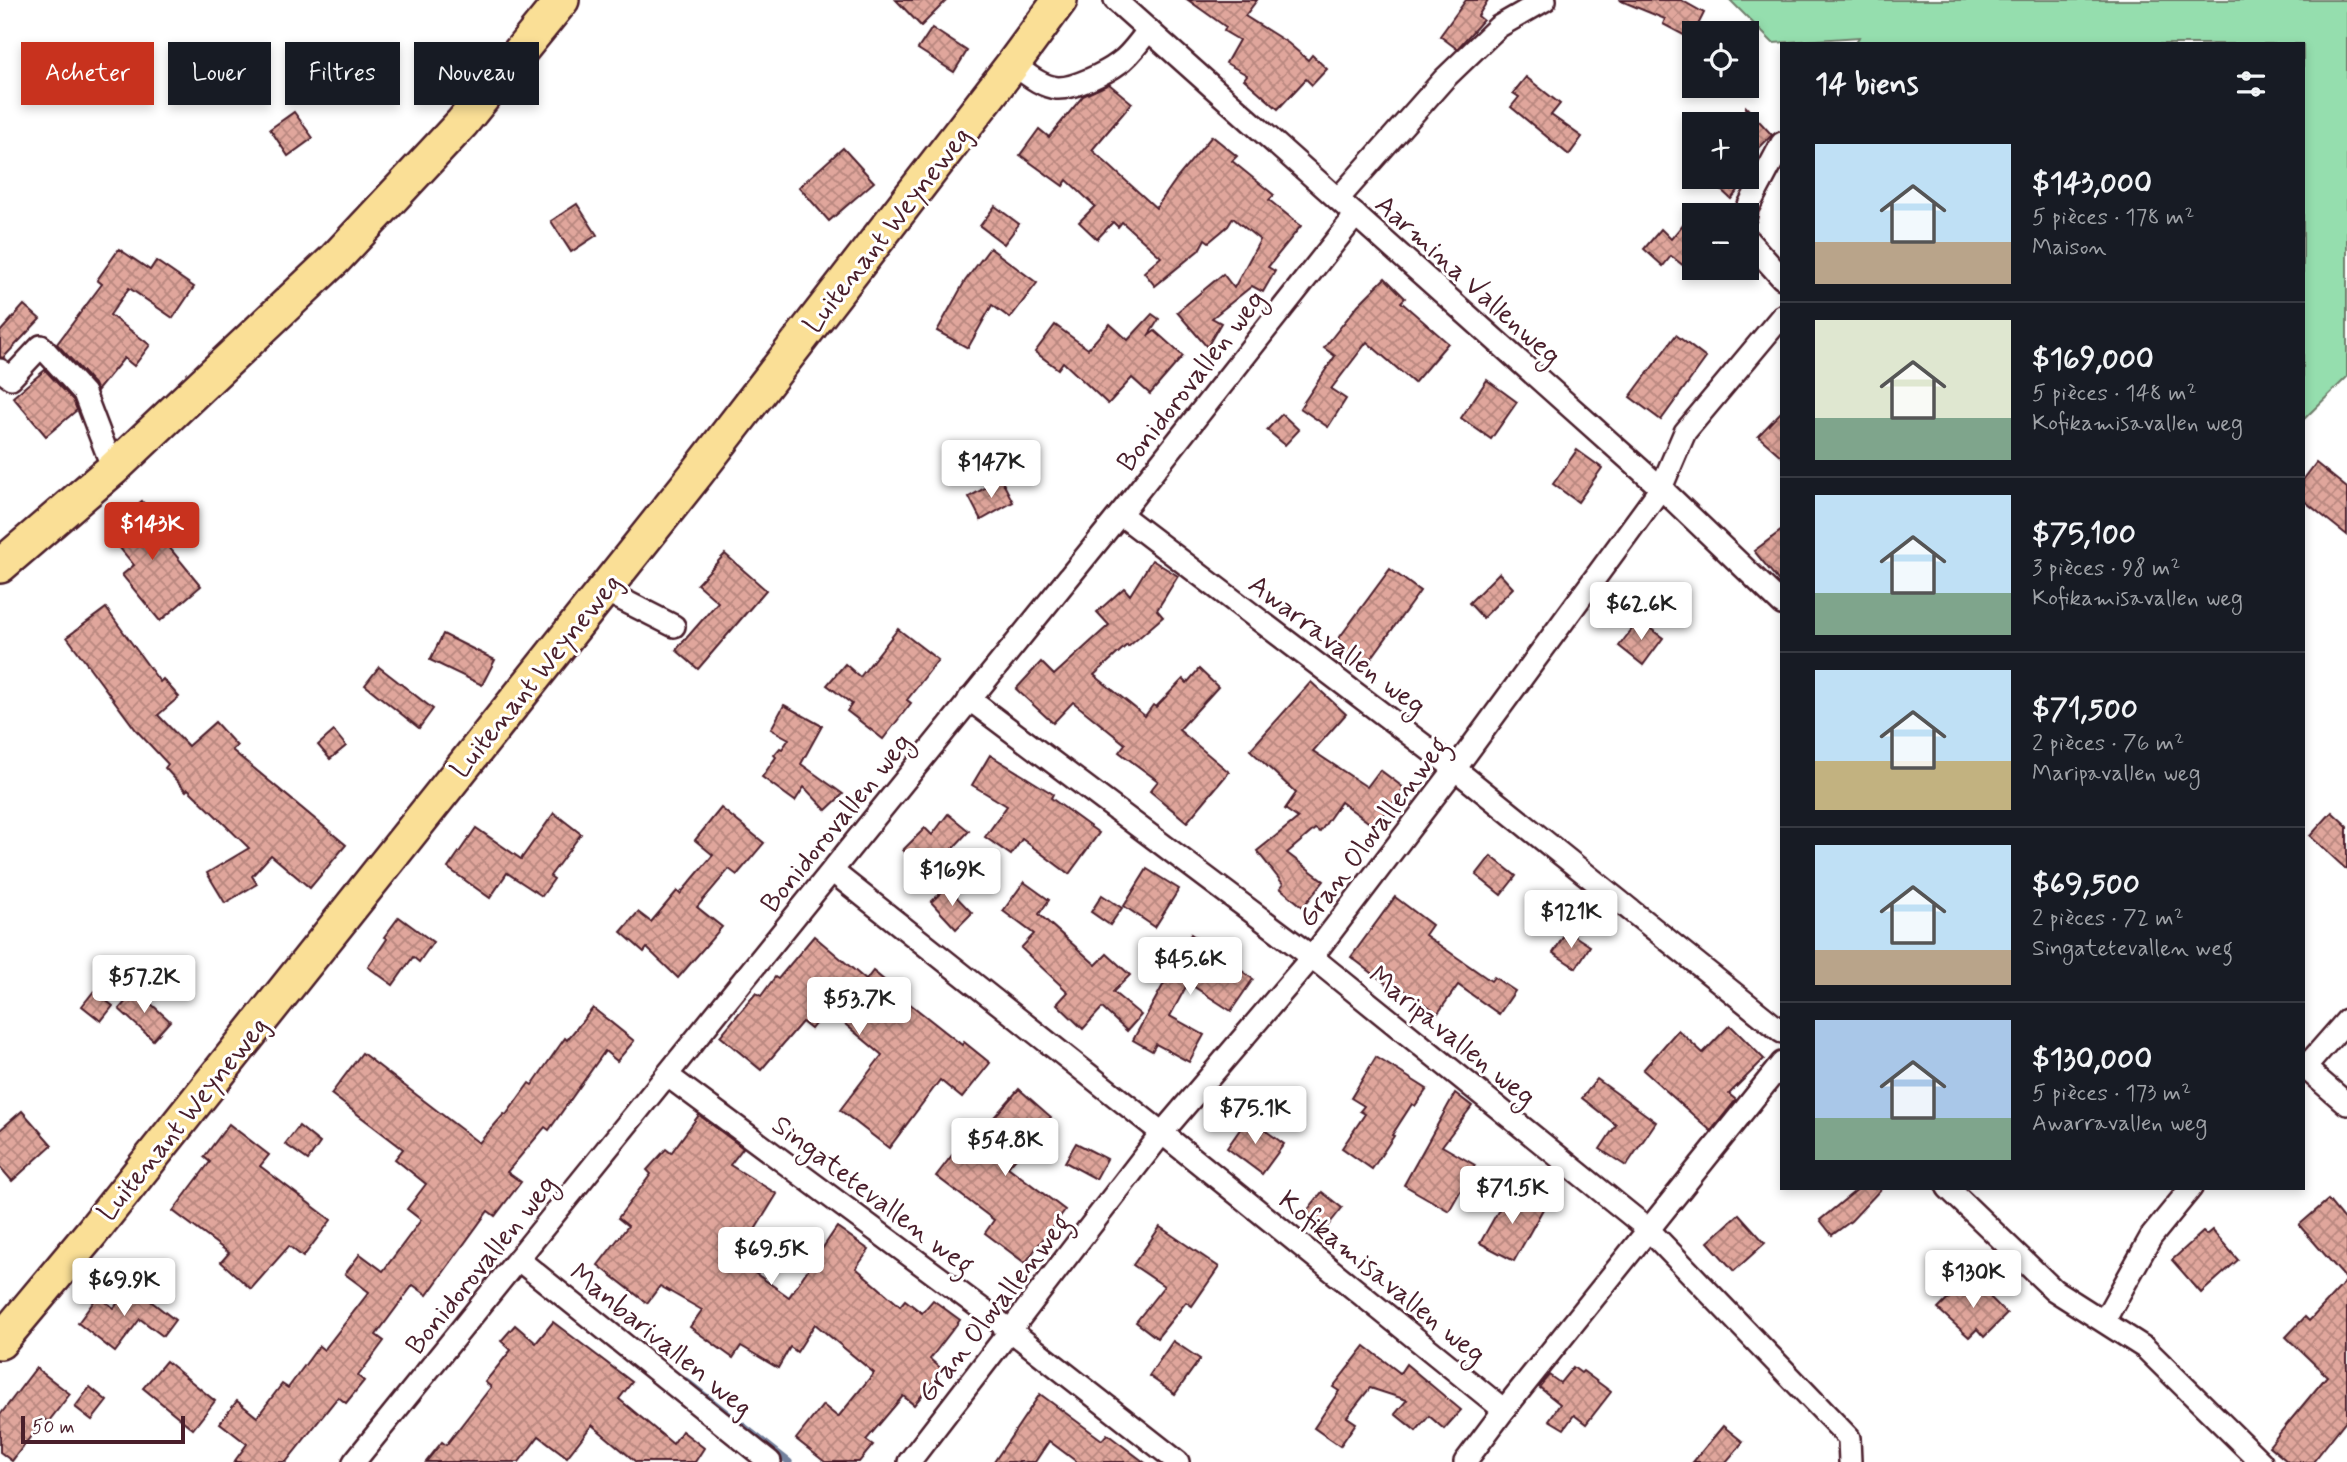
<!DOCTYPE html>
<html lang="fr">
<head>
<meta charset="utf-8">
<style>
  :root { --surface:#171b24; --page:#20242c; --text:#f1f3f6; --muted:#9ea1a6; --line:#363941; --accent:#c8321e }
  body { margin:0; font-family:Mynerve,sans-serif; background:var(--page); color:var(--text); height:100vh; display:flex; flex-direction:column; font-size:26px; white-space:nowrap }
  * { box-sizing:border-box; margin:0 }
  p { font-size:23px; color:var(--muted) }
  .icon { flex:none; width:38px; height:38px; fill:none; stroke:currentColor; stroke-width:2; stroke-linecap:round; stroke-linejoin:round }
  .map { position:relative; flex:1; overflow:hidden }
  .panel { position:absolute; left:1780px; top:42px; width:525px; height:1148px; display:flex; flex-direction:column; background:var(--surface); border-radius:0px; box-shadow:0 4px 10px #0003 }
  .panel>* { flex:none }
  .hud { position:absolute; left:21px; top:42px; width:665px; height:63px; display:flex; gap:14px }
  .buttons { position:absolute; left:1682px; top:21px; display:grid; gap:14px }
  .buttons a { display:grid; place-items:center; width:77px; height:77px; border-radius:0px; background:var(--surface); box-shadow:0 4px 10px #0003; font-size:35px }
  .scale { position:absolute; left:21px; bottom:18px; width:164px; box-sizing:border-box; padding-left:7px; border:4px solid #4a1f2b; border-top:0; font-size:19px; line-height:24px; white-space:nowrap; color:#4a1f2b; -webkit-text-stroke:5px #fff; paint-order:stroke }
  .price { position:absolute; translate:-50% -60px; padding:0 16px; border-radius:7px; background:#fff; color:#222; font-size:23px; line-height:46px; filter:drop-shadow(0 2px 4px #0008) }
  .price::after { content:''; position:absolute; left:50%; top:42px; width:21px; height:16px; margin-left:-10px; background:inherit; clip-path:polygon(0 0,100% 0,50% 100%) }
  .price.on { background:var(--accent); color:#fff }
  ul { padding:0; list-style:none }
  li { display:flex; align-items:center; gap:21px; height:175px; padding:0 35px }
  li+li { border-top:2px solid var(--line) }
  li span { display:grid; place-items:center; flex:none; width:196px; height:140px; border-radius:0px; color:#555 }
  li>.icon { margin-inline-start:auto }
  span .icon { width:84px; height:84px; fill:#fffc; stroke-width:1 }
  li b { font-size:30px }
  h2 { display:flex; justify-content:space-between; align-items:center; height:84px; padding:0 35px; font-size:30px }
  .tag { padding:0 24px; border-radius:0px; background:var(--surface); box-shadow:0 4px 10px #0003; font-size:24px; line-height:63px }
  .tag.on { background:var(--accent); color:#fff }
  .map>svg:first-child { display:block }
  .green { fill:#95deae; stroke:#707e6c; stroke-width:2 }
  .lines { fill:none; stroke-linecap:round; stroke-linejoin:round }
  .stream { stroke:#73819e; stroke-width:7 }
  .building { fill:url(#building-cross-hatch); stroke:#4a1f2b; stroke-width:2 }
  .minor-casing { stroke:#4a1f2b; stroke-width:26 }
  .primary-casing { stroke:#4a1f2b; stroke-width:38 }
  .minor { stroke:#fff; stroke-width:21 }
  .primary { stroke:#fadf96; stroke-width:33 }
  .labels { text-anchor:middle; stroke-width:6; stroke-linejoin:round; paint-order:stroke }
  .street-label { font-size:28px; fill:#4a1f2b; stroke:#fff }
</style>
</head>
<body>
<div class="map">
<svg width="2347" height="1462" viewBox="0 0 2347 1462">
  <defs>
    <pattern id="building-cross-hatch" width="8" height="8" patternUnits="userSpaceOnUse" patternTransform="scale(1.75)"><rect width="8" height="8" fill="#e0a69c"/><path d="M0 0l8 8M0 8l8-8" fill="none" stroke="#b8877f"/></pattern>
  </defs>
  <rect width="100%" height="100%" fill="#fff"/>
  <filter id="ink" filterUnits="userSpaceOnUse"><feTurbulence type="fractalNoise" baseFrequency=".0143" numOctaves="2"/><feDisplacementMap in="SourceGraphic" scale="14" xChannelSelector="R" yChannelSelector="G"/><feConvolveMatrix kernelMatrix="1 2 1 2 8 2 1 2 1" color-interpolation-filters="sRGB"/></filter>
  <g filter="url(#ink)">
    <path class="green" d="M1730 0H2347V377L2303 420V44H1856L1859 37 1773 43Z"/>
    <g class="lines">
      <path class="stream" d="M686 1381 789 1462"/>
    </g>
    <g class="building">
      <path d="M896 0H947L921 26Z"/>
      <path d="M1188 0H1257L1245 16 1288 43 1308 60 1312 55 1327 69 1312 85 1306 79 1278 109 1244 79 1247 75 1226 63 1239 40 1224 31 1226 27Z"/>
      <path d="M1466 0H1488L1478 16 1483 20 1457 49 1440 36Z"/>
      <path d="M1619 0H1681L1704 13 1691 39 1663 24 1665 19Z"/>
      <path d="M932 28 967 51 954 72 918 49Z"/>
      <path d="M1526 77 1560 104 1551 115 1582 137 1569 155 1511 107 1519 97 1513 93Z"/>
      <path d="M1109 84 1132 103 1092 150 1156 208 1177 178 1212 136 1237 156 1232 161 1274 195 1269 200 1301 226 1268 267 1275 271 1263 292 1252 286 1212 318 1221 323 1207 347 1177 312 1223 274 1234 288 1260 240 1233 218 1228 226 1209 242 1205 239 1199 250 1155 286 1144 272 1161 257 1122 222 1118 227 1113 222 1097 239 1079 222 1095 206 1067 180 1063 186 1020 155 1039 129 1049 137 1083 96Z"/>
      <path d="M1746 107 1772 135 1746 161Z"/>
      <path d="M294 112 313 138 288 156 270 129Z"/>
      <path d="M843 148 874 182 829 221 799 187Z"/>
      <path d="M1707 177H1749L1731 199Z"/>
      <path d="M577 204 597 235 571 252 551 221Z"/>
      <path d="M995 206 1019 224 1004 244 980 226Z"/>
      <path d="M1694 211V274L1671 256 1663 266 1644 249 1661 229 1671 239Z"/>
      <path d="M990 248 1037 283 1010 318 992 305 968 348 937 331 965 281Z"/>
      <path d="M119 249 150 270 156 261 194 287 173 318 129 288 110 315 150 345 134 366 124 358 97 391 94 384 57 344 102 284 97 280Z"/>
      <path d="M1385 278 1405 298 1401 302 1448 343 1414 383 1367 342 1331 389 1346 399 1328 427 1300 408 1335 356 1324 348 1358 305Z"/>
      <path d="M24 305 40 319 3 358 0 357V332Z"/>
      <path d="M1152 314 1159 319 1148 336 1155 331 1183 356 1150 394 1132 378 1108 404 1063 362 1058 369 1035 352 1055 325 1088 349 1110 324 1128 340Z"/>
      <path d="M1676 335 1706 358 1661 420 1630 397Z"/>
      <path d="M45 370 73 400 77 410 46 436 13 397Z"/>
      <path d="M1487 380 1517 402 1491 439 1461 418Z"/>
      <path d="M1782 411V457L1758 436Z"/>
      <path d="M1282 414 1299 430 1285 445 1267 430Z"/>
      <path d="M1577 450 1602 468 1578 502 1553 484Z"/>
      <path d="M2316 463 2347 488V535L2303 500V480Z"/>
      <path d="M1001 479 1013 502 981 520 969 497Z"/>
      <path d="M142 501 165 530 159 535 201 586 160 621 122 575 134 565 105 530Z"/>
      <path d="M1782 530V585L1754 551Z"/>
      <path d="M725 554 766 590 698 669 676 650 718 602 697 584Z"/>
      <path d="M1152 560 1178 576 1157 610 1163 617 1128 647 1127 645 1094 675 1145 716 1153 705 1156 707 1183 679 1187 683 1199 669 1218 687 1179 730 1229 772 1187 822 1150 791 1158 781 1119 752 1125 744 1073 702 1053 723 1016 689 1041 662 1054 675 1109 625 1097 612 1124 588 1130 595Z"/>
      <path d="M1390 569 1420 591 1365 667 1334 645Z"/>
      <path d="M1499 573 1513 588 1483 618 1469 603Z"/>
      <path d="M106 608 160 682 163 679 179 697 158 715 188 746 215 722 237 746 232 750 346 845 310 888 271 855 252 876 257 884 225 903 207 873 249 848 188 789 186 791 165 768 168 764 136 730 67 637Z"/>
      <path d="M1639 620 1663 638 1643 665 1619 646Z"/>
      <path d="M898 629 938 660 907 700 911 703 883 739 847 711 852 704 827 685 845 664 860 677Z"/>
      <path d="M443 634 495 660 482 685 430 660Z"/>
      <path d="M379 667 433 709 419 728 365 685Z"/>
      <path d="M1311 682 1346 714 1313 751 1367 787 1380 770 1404 788 1375 827 1341 802 1320 832 1315 829 1287 853 1324 881 1303 907 1280 888 1283 884 1257 851 1298 818 1285 809 1296 793 1250 750Z"/>
      <path d="M784 705 822 726 801 764 843 794 826 810 804 787 795 801 762 777 776 757 774 755 780 748 782 749 789 739 771 729Z"/>
      <path d="M334 731 346 746 330 759 318 745Z"/>
      <path d="M990 755 1053 794 1051 798 1099 833 1069 874 1022 839 1011 855 985 837 1007 806 972 785Z"/>
      <path d="M721 808 764 843 737 875 729 869 697 907 722 927 678 978 647 948 644 952 621 932 638 912 651 922 677 891 680 894 713 855 695 840Z"/>
      <path d="M2332 812 2347 826V870L2310 836Z"/>
      <path d="M554 813 581 834 550 876 554 879 542 896 507 873 490 898 448 868 476 828 521 859Z"/>
      <path d="M948 814 969 831 928 875 903 850 925 828 932 835Z"/>
      <path d="M1491 856 1516 876 1501 895 1476 875Z"/>
      <path d="M1147 869 1179 889 1155 927 1124 906Z"/>
      <path d="M1024 882 1049 900 1039 914 1096 965 1107 954 1130 975 1113 992 1141 1015 1127 1031 1102 1008 1083 1029 1057 1004 1068 992 1021 948 1034 934 1003 911Z"/>
      <path d="M947 887 972 913 956 929 931 902Z"/>
      <path d="M1102 895 1122 908 1110 925 1091 912Z"/>
      <path d="M1395 897 1432 925 1425 935 1491 981 1494 977 1515 991 1499 1014 1458 985 1438 1013 1391 981 1388 985 1351 957Z"/>
      <path d="M399 917 433 942 419 962 413 957 393 985 368 967 387 939 384 937Z"/>
      <path d="M1567 931 1590 946 1576 968 1553 953Z"/>
      <path d="M1191 934 1253 979 1231 1011 1188 983 1170 1016 1204 1035 1189 1062 1156 1044 1152 1051 1133 1040Z"/>
      <path d="M814 936 866 980 873 971 901 994 900 996 962 1045 964 1042 990 1063 962 1098 940 1080 889 1148 840 1110 882 1055 827 1009 811 1029 802 1022 761 1070 720 1036 756 993 761 996 775 977 778 979Z"/>
      <path d="M136 990 170 1021 153 1040 119 1009Z"/>
      <path d="M94 991 113 1006 101 1021 82 1006Z"/>
      <path d="M593 1008 634 1041 617 1061 605 1051 549 1130 545 1127 507 1172 521 1182 495 1216 488 1211 427 1295 413 1285 376 1335 384 1341 358 1376 364 1381 346 1403 338 1397 286 1462H234L247 1444 220 1423 237 1401 257 1417 282 1384 288 1388 319 1346 324 1350 369 1292 345 1274 360 1254 383 1271 421 1220 407 1209 426 1184 395 1159 403 1149 331 1094 362 1053 479 1143 504 1114 506 1115 529 1083 532 1085 565 1038 567 1040Z"/>
      <path d="M1730 1025 1764 1059 1729 1094 1736 1100 1711 1131 1643 1070 1678 1030 1703 1053Z"/>
      <path d="M1376 1057 1427 1089 1415 1106 1412 1104 1392 1135 1394 1136 1372 1169 1342 1148 1365 1114 1360 1111 1364 1106 1351 1098Z"/>
      <path d="M1597 1079 1656 1122 1626 1166 1600 1149 1616 1125 1582 1098Z"/>
      <path d="M1019 1089 1051 1117 1008 1167 1065 1210 1025 1263 985 1233 994 1220 936 1176 966 1137 972 1142Z"/>
      <path d="M1455 1093 1472 1106 1442 1146 1475 1165 1449 1211 1404 1185Z"/>
      <path d="M22 1111 52 1145 12 1181 0 1167V1130Z"/>
      <path d="M699 1115 743 1148 730 1165 777 1194 753 1233 763 1240 745 1266 789 1297 837 1227 869 1250 856 1268 900 1306 905 1300 922 1313 933 1300 960 1320 930 1359 943 1370 914 1405 903 1396 866 1440 873 1445 859 1462H825L796 1439 823 1405 838 1417 874 1373 815 1324 797 1352 790 1347 778 1368 741 1346 733 1358 690 1327 702 1310 660 1286 647 1303 598 1265 628 1226 618 1218 651 1174 647 1170 666 1149 671 1153Z"/>
      <path d="M1248 1118 1284 1144 1262 1174 1227 1148Z"/>
      <path d="M229 1124 269 1155 260 1166 331 1220 303 1257 289 1246 251 1289 221 1262 229 1253 173 1211 210 1162 204 1157Z"/>
      <path d="M299 1126 320 1143 308 1160 285 1144Z"/>
      <path d="M1076 1143 1107 1159 1096 1179 1065 1162Z"/>
      <path d="M1859 1188H1882L1851 1221 1832 1235 1820 1220Z"/>
      <path d="M1510 1190 1543 1209 1514 1261 1480 1243Z"/>
      <path d="M1322 1192 1342 1208 1326 1228 1306 1212Z"/>
      <path d="M2328 1200 2347 1223V1280L2299 1225Z"/>
      <path d="M1739 1214 1765 1243 1734 1271 1708 1242Z"/>
      <path d="M1160 1227 1219 1267 1192 1306 1186 1302 1157 1338 1136 1322 1164 1286 1133 1265Z"/>
      <path d="M2212 1230 2238 1260 2201 1293 2172 1260 2203 1232 2206 1235Z"/>
      <path d="M1970 1277 2007 1314 1984 1337 1977 1329 1969 1337 1938 1309Z"/>
      <path d="M2347 1280V1419L2313 1462H2288L2269 1446 2327 1376 2286 1337 2305 1317 2309 1321Z"/>
      <path d="M130 1285 175 1320 163 1336 140 1319 115 1352 78 1323 98 1296 114 1308Z"/>
      <path d="M553 1322 632 1382 619 1399 673 1444 682 1431 704 1448 695 1462H636L592 1425 567 1457 539 1436 519 1462H426L442 1442 446 1445 491 1387 485 1382 511 1350 501 1341 515 1325 536 1343Z"/>
      <path d="M1173 1341 1200 1359 1175 1394 1149 1376Z"/>
      <path d="M1365 1346 1400 1373 1406 1364 1461 1410 1444 1429 1429 1416 1416 1431 1395 1414 1407 1400 1370 1388 1347 1417 1356 1423 1340 1446 1314 1428 1339 1391 1333 1387Z"/>
      <path d="M166 1361 215 1401 193 1429 143 1388Z"/>
      <path d="M1573 1367 1581 1373 1583 1371 1611 1392 1586 1424 1574 1415 1564 1429 1549 1420 1560 1404 1539 1387 1549 1375 1560 1383Z"/>
      <path d="M36 1368 70 1394 48 1422 44 1419 12 1461 0 1452V1415Z"/>
      <path d="M90 1387 107 1401 92 1420 75 1407Z"/>
      <path d="M1040 1394 1102 1440 1107 1434 1144 1462H1077L1049 1441 1035 1462H994Z"/>
      <path d="M1723 1426 1743 1442 1726 1462H1693Z"/>
    </g>
    <g class="lines">
      <defs>
        <g id="minor">
          <path d="M1115 0 1661 488 1782 604"/>
          <path d="M1013 64C1027 74 1040 86 1057 88 1073 89 1106 73 1119 63 1131 55 1140 40 1149 30"/>
          <path d="M1338 199 1444 79 1498 27 1545 0"/>
          <path d="M1746 215 1747 209 1782 143"/>
          <path d="M1746 238 1782 278"/>
          <path d="M0 370 11 378 41 346 84 393 113 469"/>
          <path d="M1120 514 1455 769 1782 1032"/>
          <path d="M603 590 674 626"/>
          <path d="M969 699 1312 957 1648 1229 1849 1438 1850 1462"/>
          <path d="M832 871 1162 1133 1504 1410"/>
          <path d="M2303 1066 2347 1104"/>
          <path d="M2303 1070 2347 1020"/>
          <path d="M668 1076 1010 1330 1178 1462"/>
          <path d="M1948 1188 2054 1290 2145 1348 2261 1462"/>
          <path d="M519 1260 770 1462"/>
          <path d="M2104 1321 2151 1237 2191 1188"/>
          <path d="M354 1462 1120 514 1356 215"/>
          <path d="M909 1462 1162 1133 1312 957 1455 769 1661 488 1685 432 1782 316"/>
          <path d="M1465 1462 1504 1410 1782 1063"/>
        </g>
        <g id="primary">
          <path d="M0 566 113 469 335 259 462 123 562 0"/>
          <path d="M0 1342 92 1232 697 473 1013 64 1060 0"/>
        </g>
      </defs>
      <use href="#minor" class="minor-casing"/>
      <use href="#primary" class="primary-casing"/>
      <use href="#minor" class="minor"/>
      <use href="#primary" class="primary"/>
    </g>
  </g>
  <g class="labels">
    <g class="street-label">
      <text transform="translate(886 229) rotate(-52)" y="10">Luitenant Weyneweg</text>
      <text transform="translate(1469 279) rotate(42)" y="10">Aarmina Vallenweg</text>
      <text transform="translate(1190 380) rotate(-52)" y="10">Bonidorovallen weg</text>
      <text transform="translate(1338 644) rotate(37)" y="10">Awarravallen weg</text>
      <text transform="translate(535 675) rotate(-51)" y="10">Luitenant Weyneweg</text>
      <text transform="translate(835 822) rotate(-51)" y="10">Bonidorovallen weg</text>
      <text transform="translate(1372 831) rotate(-53)" y="10">Gran Olovallenweg</text>
      <text transform="translate(1453 1035) rotate(39)" y="10">Maripavallen weg</text>
      <text transform="translate(182 1118) rotate(-51)" y="10">Luitenant Weyneweg</text>
      <text transform="translate(874 1194) rotate(37)" y="10">Singatetevallen weg</text>
      <text transform="translate(480 1264) rotate(-51)" y="10">Bonidorovallen weg</text>
      <text transform="translate(1383 1276) rotate(39)" y="10">Kofikamisavallen weg</text>
      <text transform="translate(993 1307) rotate(-52)" y="10">Gran Olovallenweg</text>
      <text transform="translate(662 1339) rotate(39)" y="10">Manbarivallen weg</text>
    </g>
  </g>
</svg>
<div class="buttons">
<a><svg class="icon" aria-label="locate" viewBox="0 0 24 24"><circle cx="12" cy="12" r="6"/><path d="M12 2v4M12 18v4M2 12h4M18 12h4"/></svg></a>
<a>+</a>
<a>−</a>
</div>
<div class="scale">50 m</div>
<b class="price" style="left:991px;top:500px">$147K</b>
<b class="price on" style="left:152px;top:562px">$143K</b>
<b class="price" style="left:1641px;top:642px">$62.6K</b>
<b class="price" style="left:952px;top:908px">$169K</b>
<b class="price" style="left:1571px;top:950px">$121K</b>
<b class="price" style="left:1190px;top:997px">$45.6K</b>
<b class="price" style="left:144px;top:1015px">$57.2K</b>
<b class="price" style="left:859px;top:1037px">$53.7K</b>
<b class="price" style="left:1255px;top:1146px">$75.1K</b>
<b class="price" style="left:1005px;top:1178px">$54.8K</b>
<b class="price" style="left:1512px;top:1226px">$71.5K</b>
<b class="price" style="left:771px;top:1287px">$69.5K</b>
<b class="price" style="left:1973px;top:1310px">$130K</b>
<b class="price" style="left:124px;top:1318px">$69.9K</b>
<div class="hud">
<a class="tag on">Acheter</a>
<a class="tag">Louer</a>
<a class="tag">Filtres</a>
<a class="tag">Nouveau</a>
</div>
<section class="panel">
<h2>14 biens<svg class="icon" aria-label="filters" viewBox="0 0 24 24"><path d="M4 7h16M4 17h16"/><circle cx="9" cy="7" r="2"/><circle cx="15" cy="17" r="2"/></svg></h2>
<ul>
<li><span style="background:linear-gradient(#bfe0f5 70%,#b9a48a 0)"><svg class="icon" aria-label="home" viewBox="0 0 24 24"><path d="M3 11l9-7 9 7M6 9v11h12V9"/></svg></span><div><b>$143,000</b><p>5 pièces · 178 m²</p><p>Maison</p></div></li>
<li><span style="background:linear-gradient(#dfe7d0 70%,#7fa58c 0)"><svg class="icon" aria-label="home" viewBox="0 0 24 24"><path d="M3 11l9-7 9 7M6 9v11h12V9"/></svg></span><div><b>$169,000</b><p>5 pièces · 148 m²</p><p>Kofikamisavallen weg</p></div></li>
<li><span style="background:linear-gradient(#bfe0f5 70%,#7fa58c 0)"><svg class="icon" aria-label="home" viewBox="0 0 24 24"><path d="M3 11l9-7 9 7M6 9v11h12V9"/></svg></span><div><b>$75,100</b><p>3 pièces · 98 m²</p><p>Kofikamisavallen weg</p></div></li>
<li><span style="background:linear-gradient(#bfe0f5 65%,#c2b280 0)"><svg class="icon" aria-label="home" viewBox="0 0 24 24"><path d="M3 11l9-7 9 7M6 9v11h12V9"/></svg></span><div><b>$71,500</b><p>2 pièces · 76 m²</p><p>Maripavallen weg</p></div></li>
<li><span style="background:linear-gradient(#bfe0f5 75%,#b9a48a 0)"><svg class="icon" aria-label="home" viewBox="0 0 24 24"><path d="M3 11l9-7 9 7M6 9v11h12V9"/></svg></span><div><b>$69,500</b><p>2 pièces · 72 m²</p><p>Singatetevallen weg</p></div></li>
<li><span style="background:linear-gradient(#a9c7e8 70%,#7fa58c 0)"><svg class="icon" aria-label="home" viewBox="0 0 24 24"><path d="M3 11l9-7 9 7M6 9v11h12V9"/></svg></span><div><b>$130,000</b><p>5 pièces · 173 m²</p><p>Awarravallen weg</p></div></li>
</ul>
</section>
</div>
</body>
</html>
